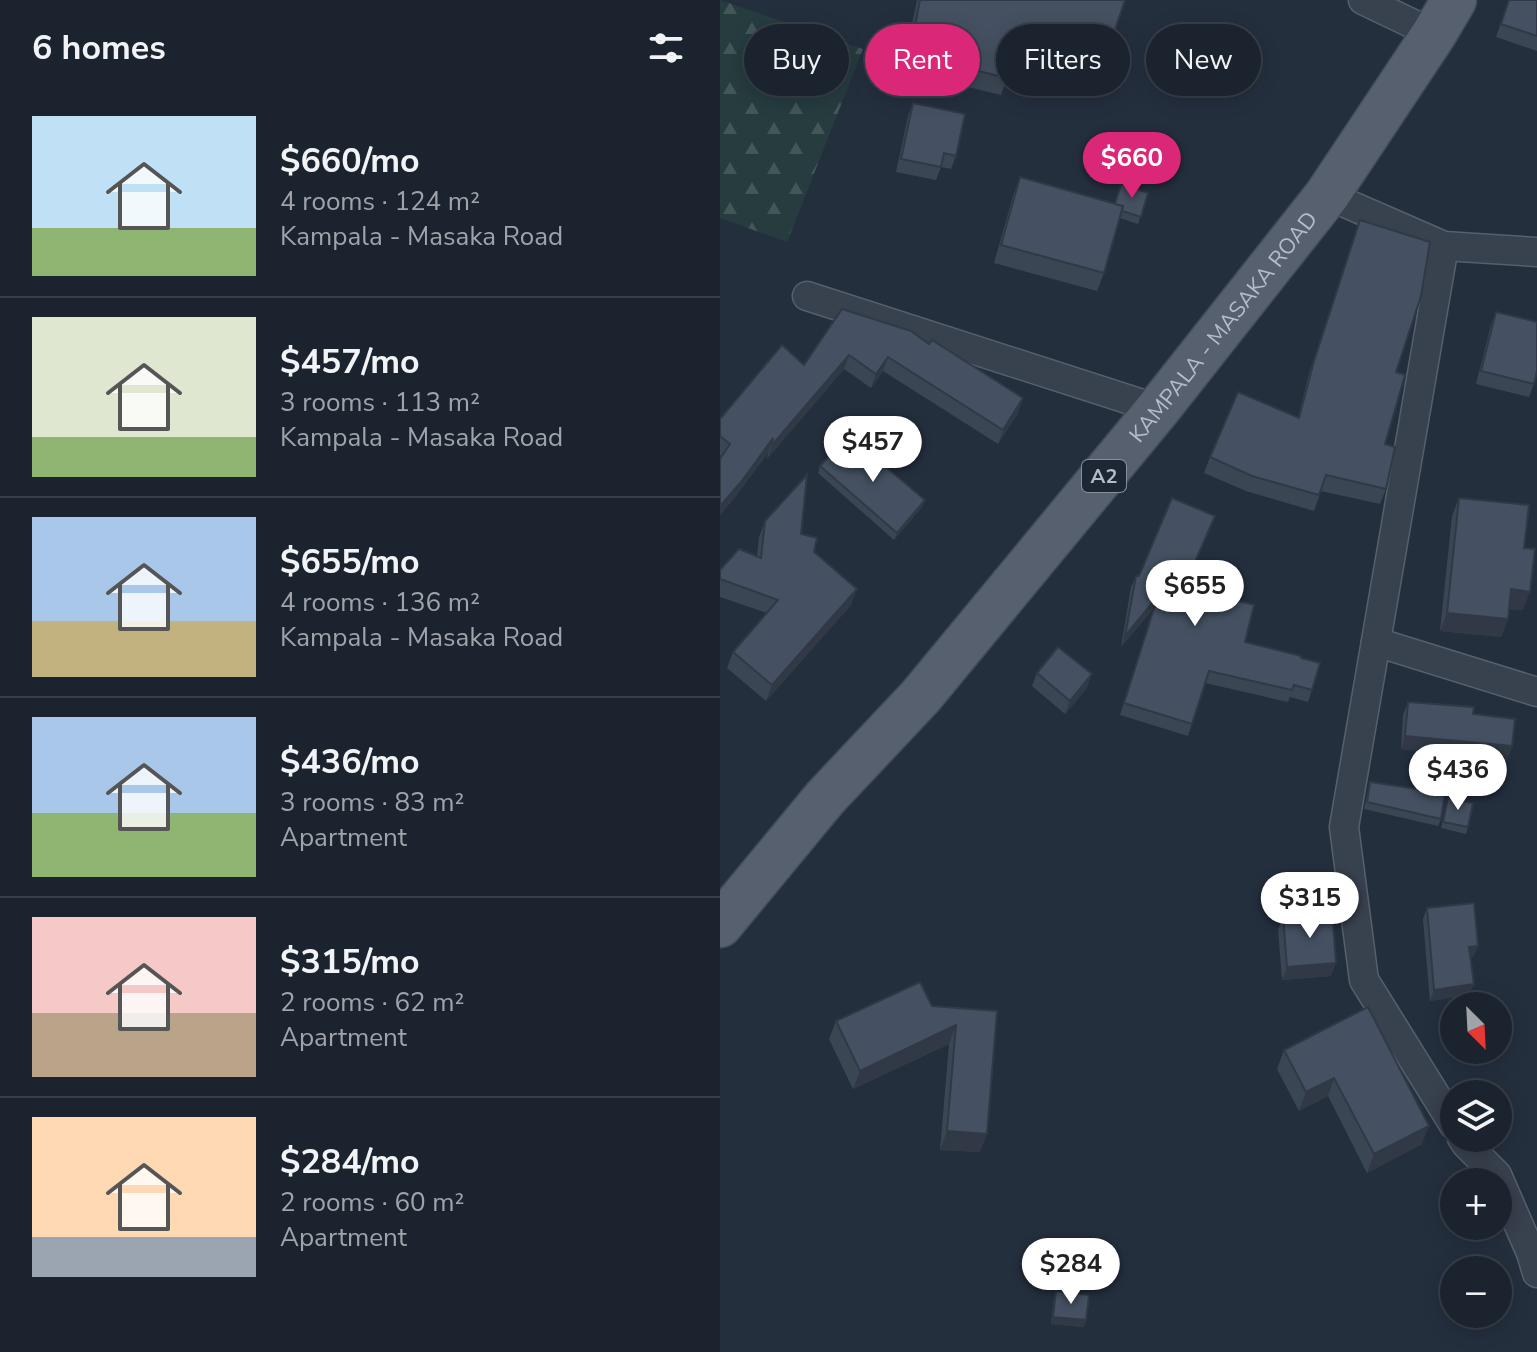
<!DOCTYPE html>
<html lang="en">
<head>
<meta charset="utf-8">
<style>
  :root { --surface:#1b232e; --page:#282f3a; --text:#f1f3f6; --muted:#a0a4aa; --line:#39404a; --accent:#db2777 }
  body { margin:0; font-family:"Nunito Sans",sans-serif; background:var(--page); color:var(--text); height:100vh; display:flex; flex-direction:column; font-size:30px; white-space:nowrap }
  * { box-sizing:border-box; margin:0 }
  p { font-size:26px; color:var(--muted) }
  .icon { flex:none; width:44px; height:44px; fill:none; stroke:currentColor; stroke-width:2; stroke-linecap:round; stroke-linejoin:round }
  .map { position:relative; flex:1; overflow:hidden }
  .details { display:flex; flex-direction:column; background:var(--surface); width:720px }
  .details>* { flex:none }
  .banner { position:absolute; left:24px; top:24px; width:672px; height:72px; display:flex; gap:16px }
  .needle { width:52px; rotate:156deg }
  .controls { position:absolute; left:720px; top:992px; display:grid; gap:16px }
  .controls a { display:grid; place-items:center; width:72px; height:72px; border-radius:50%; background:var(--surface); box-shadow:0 4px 20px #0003,0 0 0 2px var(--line); font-size:40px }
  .price { position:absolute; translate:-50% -68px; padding:0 18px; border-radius:28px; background:#fff; color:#222; font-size:26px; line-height:52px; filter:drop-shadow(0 2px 4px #0008) }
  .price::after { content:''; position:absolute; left:50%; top:48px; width:24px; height:18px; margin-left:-12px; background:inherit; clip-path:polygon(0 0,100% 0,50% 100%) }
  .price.on { background:var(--accent); color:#fff }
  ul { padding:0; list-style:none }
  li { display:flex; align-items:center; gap:24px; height:200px; padding:0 32px }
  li+li { border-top:2px solid var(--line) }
  li span { display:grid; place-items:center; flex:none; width:224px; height:160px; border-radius:0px; color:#555 }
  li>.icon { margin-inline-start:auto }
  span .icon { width:96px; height:96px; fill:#fffc; stroke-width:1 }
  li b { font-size:34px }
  h2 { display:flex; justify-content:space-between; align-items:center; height:96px; padding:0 32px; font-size:34px }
  .tag { padding:0 28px; border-radius:36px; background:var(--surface); box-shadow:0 4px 20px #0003,0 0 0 2px var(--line); font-size:28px; line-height:72px }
  .tag.on { background:var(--accent); color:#fff }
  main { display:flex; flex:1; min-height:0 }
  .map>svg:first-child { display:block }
  .forest { fill:url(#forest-firs) }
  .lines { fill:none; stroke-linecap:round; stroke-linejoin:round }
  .street-casing { stroke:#565f6c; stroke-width:31 }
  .primary-casing { stroke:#414a57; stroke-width:47 }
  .street { stroke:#38414e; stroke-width:28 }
  .primary { stroke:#56606e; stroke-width:44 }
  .wall { fill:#3b4654 }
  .shaded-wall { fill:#303945 }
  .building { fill:#455162; stroke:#303945; stroke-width:2 }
  .labels { text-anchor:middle; stroke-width:6; stroke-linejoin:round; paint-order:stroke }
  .shield { fill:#1d2633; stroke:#878f9c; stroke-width:2 }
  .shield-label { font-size:20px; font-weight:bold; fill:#b4bcc9 }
  .street-label { font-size:22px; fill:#b4bcc9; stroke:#1d2633 }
</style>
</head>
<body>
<main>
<section class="details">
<h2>6 homes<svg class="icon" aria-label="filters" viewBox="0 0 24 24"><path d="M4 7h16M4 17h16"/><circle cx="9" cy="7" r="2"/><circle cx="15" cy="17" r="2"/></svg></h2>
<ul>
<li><span style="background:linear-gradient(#bfe0f5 70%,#8fb573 0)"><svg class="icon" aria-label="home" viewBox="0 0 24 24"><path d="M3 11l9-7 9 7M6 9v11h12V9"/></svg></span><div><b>$660/mo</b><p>4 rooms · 124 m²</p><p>Kampala - Masaka Road</p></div></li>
<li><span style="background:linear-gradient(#dfe7d0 75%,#8fb573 0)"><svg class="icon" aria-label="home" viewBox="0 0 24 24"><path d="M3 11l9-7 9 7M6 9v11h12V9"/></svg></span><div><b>$457/mo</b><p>3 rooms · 113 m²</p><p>Kampala - Masaka Road</p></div></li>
<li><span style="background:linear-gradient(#a9c7e8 65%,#c2b280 0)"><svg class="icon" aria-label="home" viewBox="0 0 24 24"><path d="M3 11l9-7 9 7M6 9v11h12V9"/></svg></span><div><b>$655/mo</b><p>4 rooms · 136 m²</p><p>Kampala - Masaka Road</p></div></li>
<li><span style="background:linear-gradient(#a9c7e8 60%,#8fb573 0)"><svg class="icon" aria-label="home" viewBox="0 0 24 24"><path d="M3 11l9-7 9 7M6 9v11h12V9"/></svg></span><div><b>$436/mo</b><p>3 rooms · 83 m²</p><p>Apartment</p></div></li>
<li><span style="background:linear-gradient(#f6c9c9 60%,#b9a48a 0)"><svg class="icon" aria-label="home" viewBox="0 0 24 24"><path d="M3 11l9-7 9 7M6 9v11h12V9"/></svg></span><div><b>$315/mo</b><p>2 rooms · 62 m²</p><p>Apartment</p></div></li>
<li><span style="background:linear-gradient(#ffd9b3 75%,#9aa5b1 0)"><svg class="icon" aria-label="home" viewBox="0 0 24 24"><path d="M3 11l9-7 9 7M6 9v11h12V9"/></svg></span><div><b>$284/mo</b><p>2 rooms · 60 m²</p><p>Apartment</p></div></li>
</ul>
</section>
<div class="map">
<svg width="817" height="1352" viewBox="0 0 817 1352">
  <defs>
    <pattern id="forest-firs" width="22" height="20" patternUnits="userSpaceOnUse" patternTransform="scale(2)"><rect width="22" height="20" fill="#263c3f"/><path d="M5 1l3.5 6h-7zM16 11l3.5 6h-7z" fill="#435659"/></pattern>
  </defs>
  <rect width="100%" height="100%" fill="#242f3e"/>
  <path class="forest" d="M0 0 143 49 67 242 0 218Z"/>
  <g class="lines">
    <defs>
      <g id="street">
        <path d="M643 0 714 34"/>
        <path d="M607 195 724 246 817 252"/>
        <path d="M724 246 624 827 644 980 734 1125"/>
        <path d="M87 296 438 409"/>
        <path d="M656 642 817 692"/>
        <path d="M742 1138 746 1144 777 1175 811 1253 817 1273"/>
      </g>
      <g id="primary">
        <path id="s1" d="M0 925 105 798 201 696 438 409 607 195 714 34 734 0"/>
      </g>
    </defs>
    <use href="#street" class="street-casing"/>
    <use href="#primary" class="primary-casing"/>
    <use href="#street" class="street"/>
    <use href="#primary" class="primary"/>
  </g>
  <g class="wall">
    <path d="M197 0H405L381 70 345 59 335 92 287 79 281 95 244 86 249 65 186 52Z"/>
    <path d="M789 0H817V51L776 37Z"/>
    <path d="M193 103 236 156 231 169 221 167 216 180 176 172 188 116Z"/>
    <path d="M300 177 395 204 428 193 418 224 400 218 384 273 377 291 274 263 293 196Z"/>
    <path d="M635 235 676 372 665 444 666 489 660 504 601 491 594 511 526 491 484 473 490 457 578 418 588 377Z"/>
    <path d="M122 309 298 413 278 444 163 371 151 388 124 369 47 459 48 453 15 497 0 515V459L2 456 0 455V419L84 365Z"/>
    <path d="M776 312 814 384 809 397 756 384 771 325Z"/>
    <path d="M100 466 205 500 202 507 174 540 98 473Z"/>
    <path d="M739 498 804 548 803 610 789 609 788 619 781 637 720 631 732 516Z"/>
    <path d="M495 516 465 587 525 642 581 658 592 690 588 702 570 697 568 702 485 683 468 736 400 715 434 608 401 647 411 587 416 576H419Z"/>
    <path d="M45 521 81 534 131 605 46 701 7 668 13 652 47 613 0 597V570L37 556 39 537Z"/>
    <path d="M317 673 367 688 345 714 312 686Z"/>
    <path d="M688 702 753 714 792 746 787 760 681 749 683 715Z"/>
    <path d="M650 782 721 819 718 826 644 809Z"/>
    <path d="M728 798 748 827 746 834 721 828Z"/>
    <path d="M707 908 754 956 751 957 750 995 710 1001 703 919Z"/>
    <path d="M563 916 611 976 562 980 558 929Z"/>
    <path d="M212 1006 277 1011 260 1152 220 1150 229 1044 133 1089 109 1039 116 1021Z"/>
    <path d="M648 1007 702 1144 647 1173 608 1096 579 1111 557 1069 564 1050Z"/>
    <path d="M336 1291 366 1320 364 1327 331 1324 334 1298Z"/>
  </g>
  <g class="shaded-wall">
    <path d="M129 355 124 369 47 459 52 445Z"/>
    <path d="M168 357 163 371 151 388 156 374Z"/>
    <path d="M303 398 298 413 278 444 283 430Z"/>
    <path d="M53 438 48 453 15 497 0 515V506Z"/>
    <path d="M205 500 202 507 174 540 177 533Z"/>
    <path d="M137 589 131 605 46 701 52 685Z"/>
    <path d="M791 589 810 592 803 610 784 608Z"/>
    <path d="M438 596 434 608 401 647 405 636Z"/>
    <path d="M727 613 788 619 781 637 720 631Z"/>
    <path d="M372 674 367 688 345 714 350 701Z"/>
    <path d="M685 736 792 746 787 760 681 749Z"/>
    <path d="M758 946 754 956 745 957 749 947Z"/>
    <path d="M616 963 611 976 562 980 567 967Z"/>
    <path d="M754 984 750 995 710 1001 714 990Z"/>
    <path d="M236 1025 229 1044 133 1089 140 1071Z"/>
    <path d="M614 1078 608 1096 579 1111 586 1092Z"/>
    <path d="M709 1126 702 1144 647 1173 654 1154Z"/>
    <path d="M227 1131 267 1134 260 1152 220 1150Z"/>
    <path d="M333 1317 366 1320 364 1327 331 1324Z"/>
  </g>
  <g class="building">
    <path d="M200 0H405L387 53 350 42 341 75 291 62 287 78 250 69 255 48 193 36Z"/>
    <path d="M789 0H817V36L781 24Z"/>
    <path d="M193 103 245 114 236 156 224 153 221 167 181 159Z"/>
    <path d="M300 177 403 206 384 273 281 245Z"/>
    <path d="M401 184 428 193 421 217 402 211 403 206 395 204Z"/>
    <path d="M640 220 710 242 701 296 676 372 685 375 665 444 675 447 666 489 606 475 599 495 532 476 490 457 518 392 579 418 594 361Z"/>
    <path d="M122 309 191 331 209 344 212 340 303 398 283 430 168 357 156 374 129 355 52 445 53 438 21 482 0 506V459L10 444 0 436V419L62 345 84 365Z"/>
    <path d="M776 312 817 322V371L814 384 761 371Z"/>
    <path d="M128 435 205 500 177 533 100 466Z"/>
    <path d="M87 475 81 534 97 538 94 552 137 589 52 685 13 652 58 600 0 579V570L19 549 41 558 45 521Z"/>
    <path d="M452 498 495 516 464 587 534 605 525 642 581 656V658L600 663 592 690 574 685 572 690 489 671 472 724 404 703 438 596 405 636 416 576H419Z"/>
    <path d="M739 498 809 505 804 548 815 549 810 592 791 589 788 619 727 613Z"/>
    <path d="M338 647 372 674 350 701 317 673Z"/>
    <path d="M688 702 754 707 753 714 795 719 792 746 685 736Z"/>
    <path d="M650 782 725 793 721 819 647 802Z"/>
    <path d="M728 798 753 803 748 827 723 822Z"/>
    <path d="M754 903 758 946 749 947 754 984 714 990 707 908Z"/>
    <path d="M612 912 616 963 567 967 563 916Z"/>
    <path d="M200 982 212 1006 277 1011 267 1134 227 1131 236 1025 140 1071 116 1021Z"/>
    <path d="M648 1007 709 1126 654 1154 614 1078 586 1092 564 1050Z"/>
    <path d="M336 1291 369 1295 366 1320 333 1317Z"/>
  </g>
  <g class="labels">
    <rect class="shield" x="362" y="460" width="44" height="32" rx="6"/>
    <g class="shield-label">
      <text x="384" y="483">A2</text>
    </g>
    <g class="street-label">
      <text dy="8" stroke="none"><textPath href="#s1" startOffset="782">KAMPALA - MASAKA ROAD</textPath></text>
    </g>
  </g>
</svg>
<div class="controls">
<a><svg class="needle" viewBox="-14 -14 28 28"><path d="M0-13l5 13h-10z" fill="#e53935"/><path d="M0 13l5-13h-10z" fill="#a0a4aa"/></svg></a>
<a><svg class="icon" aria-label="layers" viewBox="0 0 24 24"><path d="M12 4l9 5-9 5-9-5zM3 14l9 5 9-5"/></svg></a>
<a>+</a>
<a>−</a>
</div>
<b class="price on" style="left:412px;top:200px">$660</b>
<b class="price" style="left:153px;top:484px">$457</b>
<b class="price" style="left:475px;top:628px">$655</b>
<b class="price" style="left:738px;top:812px">$436</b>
<b class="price" style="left:590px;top:940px">$315</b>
<b class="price" style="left:351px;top:1306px">$284</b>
<div class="banner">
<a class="tag">Buy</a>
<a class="tag on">Rent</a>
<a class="tag">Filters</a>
<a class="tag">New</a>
</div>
</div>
</main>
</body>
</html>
